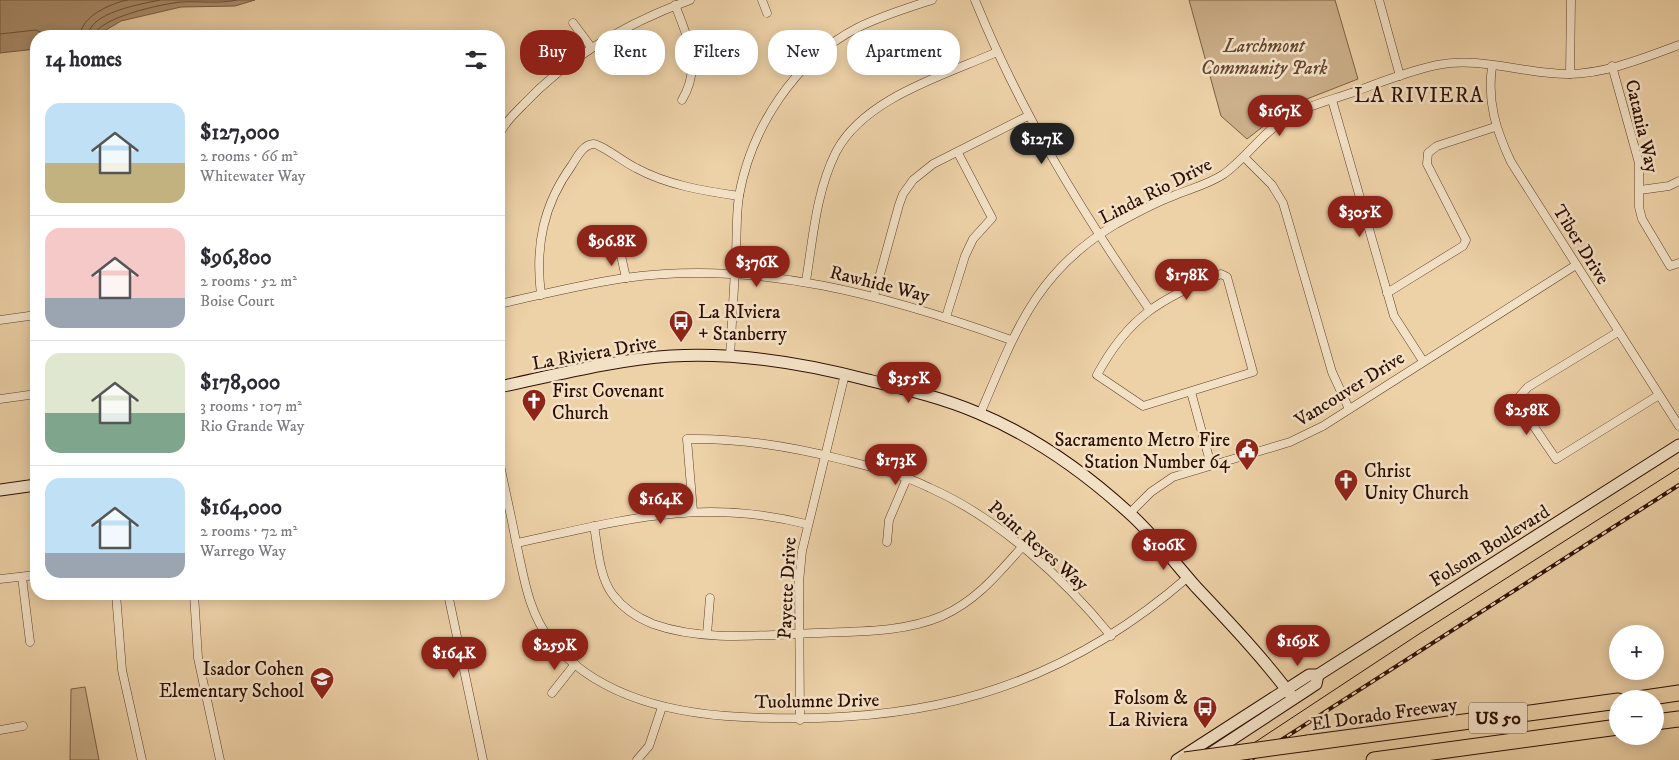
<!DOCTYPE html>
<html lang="en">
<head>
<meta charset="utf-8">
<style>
  :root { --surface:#fff; --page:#f7f7f7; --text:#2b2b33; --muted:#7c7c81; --line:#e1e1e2; --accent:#8f2418 }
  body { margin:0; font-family:"IM FELL DW Pica",serif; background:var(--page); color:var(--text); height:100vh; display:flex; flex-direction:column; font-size:19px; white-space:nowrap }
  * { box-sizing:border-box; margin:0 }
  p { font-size:16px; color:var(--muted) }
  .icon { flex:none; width:28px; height:28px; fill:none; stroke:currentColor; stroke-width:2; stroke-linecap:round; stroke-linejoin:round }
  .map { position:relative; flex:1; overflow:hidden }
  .panel { position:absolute; left:30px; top:30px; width:475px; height:570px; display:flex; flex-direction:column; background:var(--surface); border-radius:20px; box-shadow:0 2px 12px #0003 }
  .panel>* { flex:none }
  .hud { position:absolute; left:520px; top:30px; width:475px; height:45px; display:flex; gap:10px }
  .fabs { position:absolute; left:1609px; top:625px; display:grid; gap:10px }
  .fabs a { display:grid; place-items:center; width:55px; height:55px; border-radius:50%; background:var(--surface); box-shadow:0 2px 12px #0003; font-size:25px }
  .price { position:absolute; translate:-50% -42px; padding:0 11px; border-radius:18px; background:var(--accent); color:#fff; font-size:16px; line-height:32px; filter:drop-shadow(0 1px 2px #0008) }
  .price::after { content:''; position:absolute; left:50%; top:30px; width:15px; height:11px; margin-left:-8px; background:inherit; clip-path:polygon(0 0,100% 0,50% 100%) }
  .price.current { background:#222; color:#fff }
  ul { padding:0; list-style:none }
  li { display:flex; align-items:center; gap:15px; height:125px; padding:0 15px }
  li+li { border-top:1px solid var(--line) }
  li span { display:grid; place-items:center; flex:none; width:140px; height:100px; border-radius:15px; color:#555 }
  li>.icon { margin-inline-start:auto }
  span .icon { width:60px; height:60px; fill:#fffc; stroke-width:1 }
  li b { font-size:21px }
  h2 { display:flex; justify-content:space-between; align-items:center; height:60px; padding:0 15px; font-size:21px }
  .tag { padding:0 18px; border-radius:20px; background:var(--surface); box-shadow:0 2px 12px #0003; font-size:18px; line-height:45px }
  .tag.current { background:var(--accent); color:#fff }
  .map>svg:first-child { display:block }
  .green { fill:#ccb08b; stroke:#7c6046 }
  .water { fill:#ac8f6e; stroke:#795c42 }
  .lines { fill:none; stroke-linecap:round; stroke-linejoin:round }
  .shore { stroke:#6c4f37; stroke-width:1 }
  .street-casing { stroke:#5d402a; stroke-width:9 }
  .secondary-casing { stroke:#2d0f00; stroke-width:13 }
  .highway-casing { stroke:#2d0f00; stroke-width:17 }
  .street { stroke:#f3e1c6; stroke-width:8 }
  .secondary { stroke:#f3e1c6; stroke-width:11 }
  .highway { stroke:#edd1a7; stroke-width:15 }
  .tram { stroke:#2d0f00; stroke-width:1 }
  .rail-casing { stroke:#2d0f00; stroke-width:4 }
  .rail { stroke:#f3e1c6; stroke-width:2; stroke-dasharray:5.5; stroke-linecap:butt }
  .highway-bridge-casing { stroke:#2d0f00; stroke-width:17; stroke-linecap:butt }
  .highway-bridge { stroke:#edd1a7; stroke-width:15 }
  .labels { text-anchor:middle; stroke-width:5; stroke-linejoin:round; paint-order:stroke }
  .shield { fill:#f3e1c6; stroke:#684e3b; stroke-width:1 }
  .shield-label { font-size:18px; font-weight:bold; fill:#2d0f00 }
  .park-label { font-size:19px; font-style:italic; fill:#654731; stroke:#f3e1c6 }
  .street-label { font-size:19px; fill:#2d0f00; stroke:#f3e1c6 }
  .poi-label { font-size:19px; fill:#2d0f00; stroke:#f3e1c6; text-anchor:start }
  .quarter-label { font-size:21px; letter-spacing:1px; fill:#2d0f00; stroke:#f3e1c6 }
</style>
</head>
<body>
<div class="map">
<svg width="1679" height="760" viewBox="0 0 1679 760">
  <rect width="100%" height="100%" fill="#edd1a7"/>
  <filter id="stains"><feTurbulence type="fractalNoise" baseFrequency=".004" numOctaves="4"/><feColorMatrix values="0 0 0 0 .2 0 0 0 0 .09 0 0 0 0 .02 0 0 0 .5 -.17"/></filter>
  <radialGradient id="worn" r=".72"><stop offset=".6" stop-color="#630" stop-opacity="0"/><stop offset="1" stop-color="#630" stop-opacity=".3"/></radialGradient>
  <g class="green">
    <path d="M1189 0H1335L1358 79 1289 106 1247 139 1221 116Z"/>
    <path d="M85 687 99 760H70L71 689Z"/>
  </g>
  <path class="water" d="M0 0H255L235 6 181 7 121 21 96 36H36V49L0 53Z"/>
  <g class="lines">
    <g class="shore">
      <path d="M0 34 36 30 49 36"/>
      <path d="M80 36C81 16 110 4 127 0"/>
      <path d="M88 36C89 12 142 4 160 0"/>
      <path d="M94 36C96 18 165 3 182 2 200 1 220 4 237 0"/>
    </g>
    <defs>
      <g id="street">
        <path d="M762 0 767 13"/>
        <path d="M975 0C1020 111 1081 211 1149 309"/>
        <path d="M1379 0 1400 76"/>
        <path d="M675 5C688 38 702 67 682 100"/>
        <path d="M573 23 591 47"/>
        <path d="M1612 66 1639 163V207L1642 219 1670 266 1679 263"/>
        <path d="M1492 67C1487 102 1496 130 1511 162L1679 426"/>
        <path d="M1570 74 1571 0"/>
        <path d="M1332 100 1394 316 1423 361"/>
        <path d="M499 134C506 122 513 115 523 105 569 56 627 23 690 0"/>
        <path d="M1244 157 1272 185 1283 203 1332 372 1349 409"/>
        <path d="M1640 190 1669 186 1679 181"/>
        <path d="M620 251 626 278"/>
        <path d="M1221 274 1227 277 1253 372 1143 406 1097 375C1128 317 1161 298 1221 274Z"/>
        <path d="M806 281C813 238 816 192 836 152 864 98 945 75 997 52"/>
        <path d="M1387 293 1463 246 1466 240 1427 164 1428 153 1437 146 1495 127"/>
        <path d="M541 295C535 246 543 205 572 165 577 157 583 145 593 144 599 143 627 164 636 168 667 185 704 191 739 196"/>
        <path d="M874 296 899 205 903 194 913 180 933 164 1028 116"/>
        <path d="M499 304C541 295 583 284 625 278 758 259 888 296 1011 340"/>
        <path d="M946 317 965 256 973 239 992 218 958 153"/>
        <path d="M0 320 36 315"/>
        <path d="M1618 332 1528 387 1519 397 1520 406 1556 459 1659 395"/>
        <path d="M730 356C732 321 734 287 736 253 737 235 736 215 739 196 751 128 795 60 857 28 881 16 907 8 932 0"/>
        <path d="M1191 392 1211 465"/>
        <path d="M0 399 36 394"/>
        <path d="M980 414C1015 333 1035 272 1116 224 1134 214 1154 203 1173 196 1190 189 1209 184 1224 174 1247 157 1263 132 1288 117 1306 106 1331 100 1351 93 1379 83 1408 71 1437 65 1480 56 1524 74 1568 74 1605 74 1644 58 1679 45"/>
        <path d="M499 459C504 487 511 514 516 542 524 577 528 612 551 641 598 698 674 714 743 717 916 726 1055 693 1188 577"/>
        <path d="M693 511 687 439C740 438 789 446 840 459 871 467 902 474 930 488 998 518 1064 578 1111 636"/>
        <path d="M1130 513 1151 492 1173 477 1290 442 1323 426 1576 265"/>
        <path d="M594 526C598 548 599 577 613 595 623 608 638 618 653 624 703 642 762 635 815 633 857 631 902 633 942 616 976 601 998 574 1022 547"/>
        <path d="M887 542 889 520 907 478"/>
        <path d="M517 543C620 521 700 497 806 524"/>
        <path d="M22 577 30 642"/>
        <path d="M0 579 36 575"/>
        <path d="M116 594 122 670 142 760"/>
        <path d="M194 594 198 658 220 760"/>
        <path d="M448 594 483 760"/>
        <path d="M707 634 710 598"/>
        <path d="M552 693 575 664"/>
        <path d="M800 720 799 582 802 551 845 374"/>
        <path d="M0 730 23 726"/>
        <path d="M637 760 649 746 662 707"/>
      </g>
      <g id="secondary">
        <path d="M499 387C556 375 613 360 671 356 738 352 804 363 868 380 905 389 943 398 978 413 1033 436 1084 472 1128 512 1153 534 1174 562 1196 587 1230 623 1264 659 1293 698"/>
        <path d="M0 490 36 485"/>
        <path d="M1208 755 1307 690 1316 684 1318 675"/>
        <path d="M1177 760 1309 675H1318L1679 445"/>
      </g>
      <g id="highway">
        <path d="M1638 699 1679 693"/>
        <path d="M1655 722 1679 719"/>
        <path d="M1308 743 1618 701"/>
        <path d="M1374 760 1618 727"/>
      </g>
    </defs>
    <use href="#street" class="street-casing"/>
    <use href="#secondary" class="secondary-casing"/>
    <use href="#highway" class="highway-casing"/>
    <use href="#street" class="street"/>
    <use href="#secondary" class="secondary"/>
    <use href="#highway" class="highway"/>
    <path class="tram" d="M1228 760 1419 634 1679 468"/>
    <defs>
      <path id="rail" d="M1250 760 1679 485"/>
    </defs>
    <use href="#rail" class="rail-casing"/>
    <use href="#rail" class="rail"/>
    <defs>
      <path id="highway-bridge" d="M1185 760 1308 743"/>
    </defs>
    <use href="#highway-bridge" class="highway-bridge-casing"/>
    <use href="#highway-bridge" class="highway-bridge"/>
  </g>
  <defs>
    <symbol id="bus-pin" viewBox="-11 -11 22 30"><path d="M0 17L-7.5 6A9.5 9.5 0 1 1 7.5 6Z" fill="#8f2418" stroke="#f3e1c6"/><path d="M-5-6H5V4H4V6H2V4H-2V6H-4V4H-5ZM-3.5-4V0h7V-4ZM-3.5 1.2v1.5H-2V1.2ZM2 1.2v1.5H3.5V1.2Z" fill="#fff"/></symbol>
    <symbol id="church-pin" viewBox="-11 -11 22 30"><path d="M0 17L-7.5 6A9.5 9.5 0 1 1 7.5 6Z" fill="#8f2418" stroke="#f3e1c6"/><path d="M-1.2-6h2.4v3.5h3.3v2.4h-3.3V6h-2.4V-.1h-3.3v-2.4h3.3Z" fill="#fff"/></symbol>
    <symbol id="civic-pin" viewBox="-11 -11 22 30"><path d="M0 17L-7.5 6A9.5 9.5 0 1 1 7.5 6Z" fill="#8f2418" stroke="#f3e1c6"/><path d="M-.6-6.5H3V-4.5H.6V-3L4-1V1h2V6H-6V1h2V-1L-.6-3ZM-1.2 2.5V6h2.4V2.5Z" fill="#fff"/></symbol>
    <symbol id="school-pin" viewBox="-11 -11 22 30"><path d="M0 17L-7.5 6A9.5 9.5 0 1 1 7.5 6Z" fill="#8f2418" stroke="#f3e1c6"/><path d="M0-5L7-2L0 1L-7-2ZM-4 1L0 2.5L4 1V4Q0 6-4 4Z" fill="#fff"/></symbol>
  </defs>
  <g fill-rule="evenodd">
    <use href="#bus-pin" x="667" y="308" width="28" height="38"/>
    <use href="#church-pin" x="520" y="387" width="28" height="38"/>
    <use href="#civic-pin" x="1233" y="436" width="28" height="38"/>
    <use href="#church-pin" x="1332" y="467" width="28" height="38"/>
    <use href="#school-pin" x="308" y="665" width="28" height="38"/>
    <use href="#bus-pin" x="1191" y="694" width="28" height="38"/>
  </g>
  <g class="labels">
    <rect class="shield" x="1469" y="702.5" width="58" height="31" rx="4"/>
    <g class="shield-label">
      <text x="1498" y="724">US 50</text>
    </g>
    <g class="park-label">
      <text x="1264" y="52">Larchmont<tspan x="1264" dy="22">Community Park</tspan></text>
    </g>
    <g class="street-label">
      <text transform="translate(1643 126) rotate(77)" y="7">Catania Way</text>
      <text transform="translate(1155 190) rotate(-27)" y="7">Linda Rio Drive</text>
      <text transform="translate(1582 244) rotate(58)" y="7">Tiber Drive</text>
      <text transform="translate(880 283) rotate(14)" y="7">Rawhide Way</text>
      <text transform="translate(594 352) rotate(-10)" y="7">La Riviera Drive</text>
      <text transform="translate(1349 388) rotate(-32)" y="7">Vancouver Drive</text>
      <text transform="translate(1039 545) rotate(41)" y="7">Point Reyes Way</text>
      <text transform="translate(1489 545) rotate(-32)" y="7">Folsom Boulevard</text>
      <text transform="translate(786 588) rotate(-87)" y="7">Payette Drive</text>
      <text transform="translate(817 700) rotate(-1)" y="7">Tuolumne Drive</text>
      <text transform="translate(1384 713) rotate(-8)" y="7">El Dorado Freeway</text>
    </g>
    <g class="poi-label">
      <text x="698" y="318">La RIviera<tspan x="698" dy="22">+ Stanberry</tspan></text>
      <text x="552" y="397">First Covenant<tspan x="552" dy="22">Church</tspan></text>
      <text x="1230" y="446" text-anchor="end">Sacramento Metro Fire<tspan x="1230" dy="22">Station Number 64</tspan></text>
      <text x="1364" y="477">Christ<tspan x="1364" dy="22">Unity Church</tspan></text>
      <text x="304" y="675" text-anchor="end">Isador Cohen<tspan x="304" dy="22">Elementary School</tspan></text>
      <text x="1188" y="704" text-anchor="end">Folsom &amp;<tspan x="1188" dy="22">La Riviera</tspan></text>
    </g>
    <g class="quarter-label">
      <text x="1419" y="102">LA RIVIERA</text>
    </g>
  </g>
  <rect width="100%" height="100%" filter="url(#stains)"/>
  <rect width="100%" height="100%" fill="url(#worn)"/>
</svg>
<div class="fabs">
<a>+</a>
<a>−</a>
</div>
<b class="price" style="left:1280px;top:137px">$167K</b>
<b class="price current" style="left:1042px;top:165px">$127K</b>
<b class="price" style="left:1360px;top:238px">$305K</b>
<b class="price" style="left:612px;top:267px">$96.8K</b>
<b class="price" style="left:757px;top:288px">$376K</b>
<b class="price" style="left:1187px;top:301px">$178K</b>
<b class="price" style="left:909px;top:404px">$355K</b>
<b class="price" style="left:1527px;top:436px">$258K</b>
<b class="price" style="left:896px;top:486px">$173K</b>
<b class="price" style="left:661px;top:525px">$164K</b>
<b class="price" style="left:1164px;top:571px">$106K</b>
<b class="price" style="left:1298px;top:667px">$169K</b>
<b class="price" style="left:555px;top:671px">$259K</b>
<b class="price" style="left:454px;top:679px">$164K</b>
<div class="hud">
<a class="tag current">Buy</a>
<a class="tag">Rent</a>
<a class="tag">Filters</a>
<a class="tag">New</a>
<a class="tag">Apartment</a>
</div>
<section class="panel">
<h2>14 homes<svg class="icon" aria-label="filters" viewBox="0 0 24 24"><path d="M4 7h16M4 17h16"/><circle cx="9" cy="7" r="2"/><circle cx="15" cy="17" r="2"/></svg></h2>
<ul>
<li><span style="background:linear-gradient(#bfe0f5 60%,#c2b280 0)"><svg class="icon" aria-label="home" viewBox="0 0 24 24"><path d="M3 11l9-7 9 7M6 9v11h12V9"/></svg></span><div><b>$127,000</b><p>2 rooms · 66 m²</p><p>Whitewater Way</p></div></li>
<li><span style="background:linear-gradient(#f6c9c9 70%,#9aa5b1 0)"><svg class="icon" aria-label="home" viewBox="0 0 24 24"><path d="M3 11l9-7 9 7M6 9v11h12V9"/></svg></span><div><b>$96,800</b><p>2 rooms · 52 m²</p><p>Boise Court</p></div></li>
<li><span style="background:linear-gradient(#dfe7d0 60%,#7fa58c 0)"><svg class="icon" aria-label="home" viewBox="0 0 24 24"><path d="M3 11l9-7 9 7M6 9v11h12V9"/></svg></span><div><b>$178,000</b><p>3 rooms · 107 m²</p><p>Rio Grande Way</p></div></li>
<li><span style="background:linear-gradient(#bfe0f5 75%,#9aa5b1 0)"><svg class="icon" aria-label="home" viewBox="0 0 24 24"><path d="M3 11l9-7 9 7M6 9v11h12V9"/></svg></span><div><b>$164,000</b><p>2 rooms · 72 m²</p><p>Warrego Way</p></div></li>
</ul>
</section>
</div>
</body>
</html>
